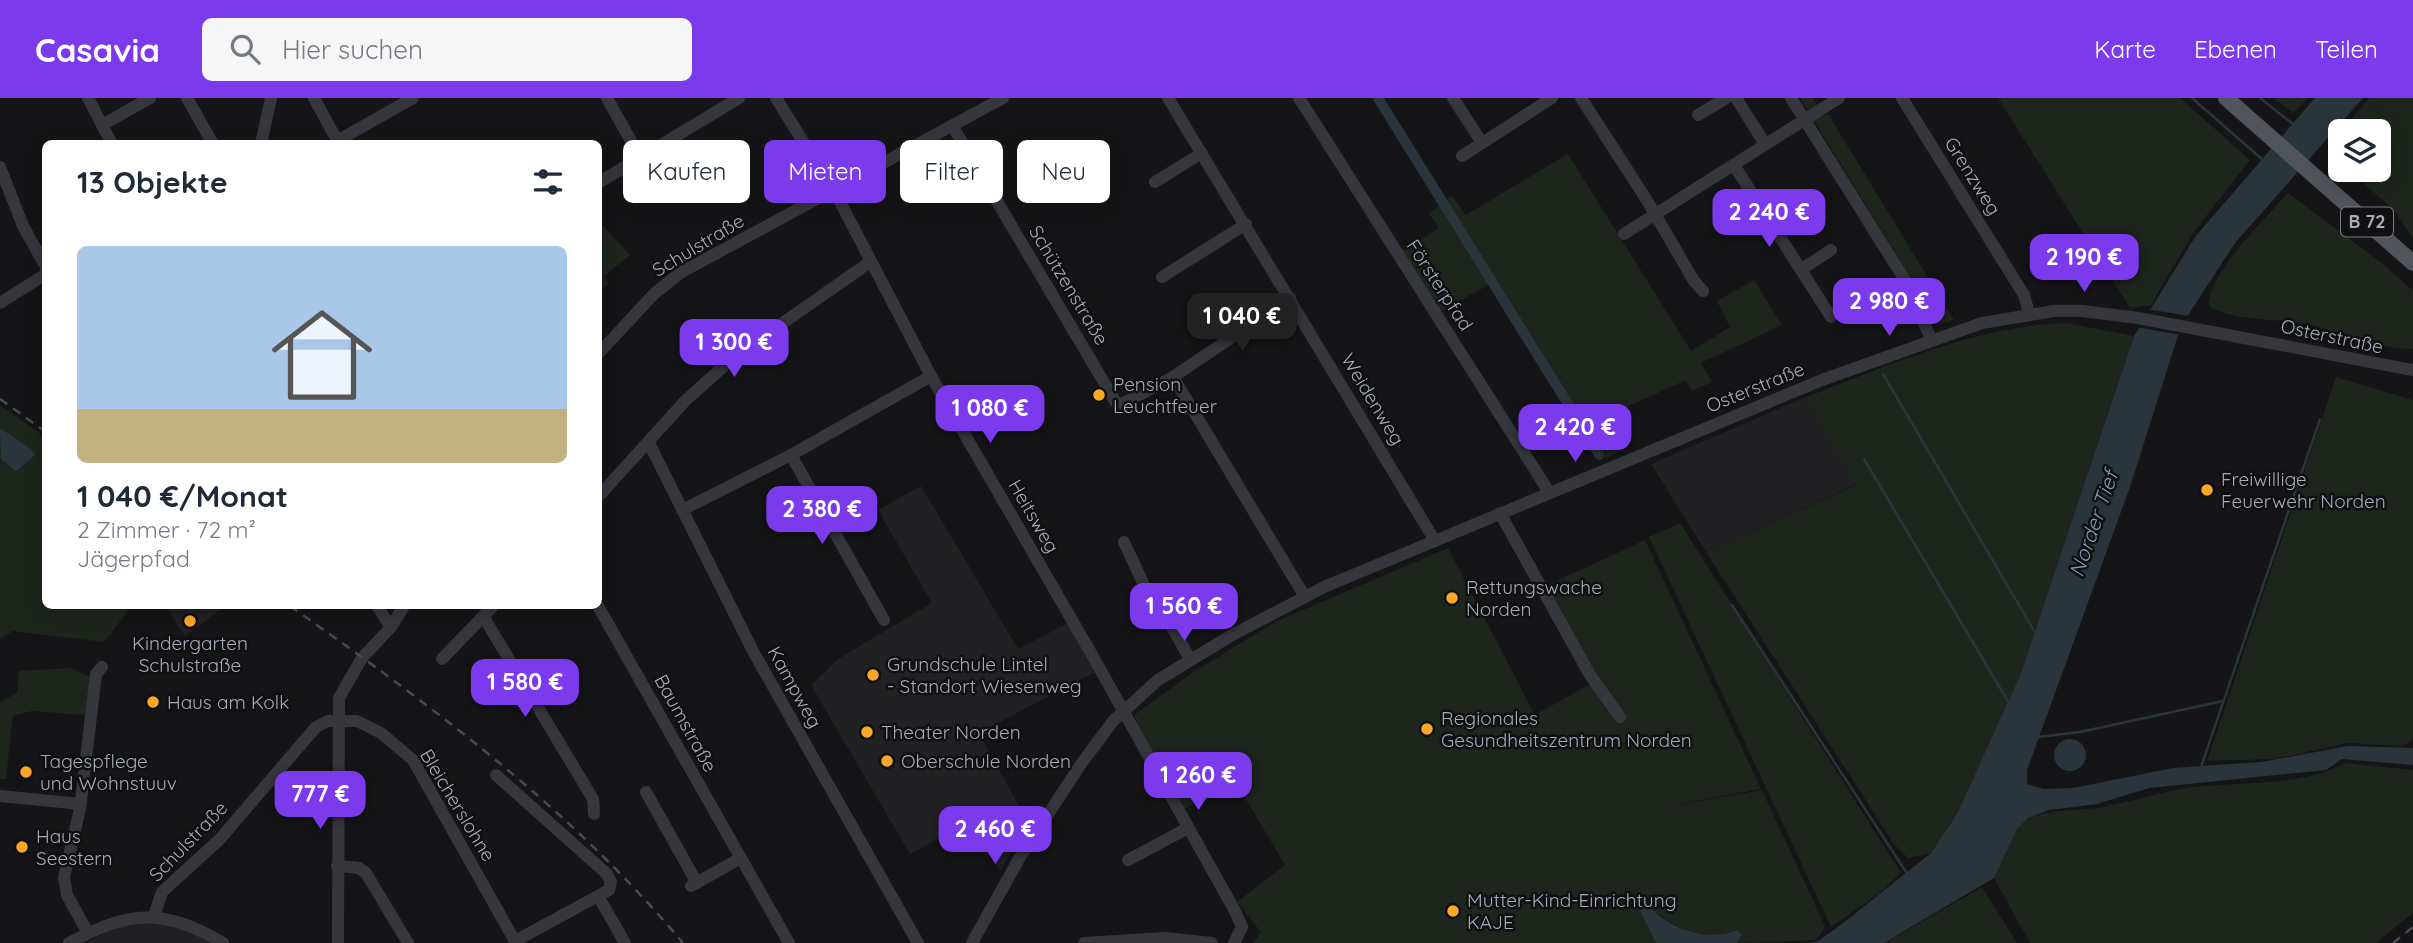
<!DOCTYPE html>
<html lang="de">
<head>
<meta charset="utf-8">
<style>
  :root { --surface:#fff; --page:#f6f6f7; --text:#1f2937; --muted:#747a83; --accent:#7c3aed }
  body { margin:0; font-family:Quicksand,sans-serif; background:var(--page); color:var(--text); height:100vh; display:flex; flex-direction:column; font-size:26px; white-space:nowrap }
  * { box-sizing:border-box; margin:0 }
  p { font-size:23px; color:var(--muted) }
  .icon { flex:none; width:38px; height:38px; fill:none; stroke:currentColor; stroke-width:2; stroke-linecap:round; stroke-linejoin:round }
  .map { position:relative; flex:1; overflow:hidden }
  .sheet { position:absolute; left:42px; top:42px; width:560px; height:469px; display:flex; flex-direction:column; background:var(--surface); border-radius:10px; box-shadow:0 4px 18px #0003 }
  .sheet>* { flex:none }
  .top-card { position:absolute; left:623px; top:42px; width:665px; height:63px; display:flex; gap:14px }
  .buttons { position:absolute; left:2328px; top:21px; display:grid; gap:14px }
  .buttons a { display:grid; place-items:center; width:63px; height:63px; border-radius:10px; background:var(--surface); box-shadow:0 4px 18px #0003; font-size:35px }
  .price { position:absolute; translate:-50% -60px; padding:0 16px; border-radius:14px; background:var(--accent); color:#fff; font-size:23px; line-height:46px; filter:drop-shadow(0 2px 4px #0008) }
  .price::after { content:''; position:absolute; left:50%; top:42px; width:21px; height:16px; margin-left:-10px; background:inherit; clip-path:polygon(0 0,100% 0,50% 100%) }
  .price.selected { background:#222; color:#fff }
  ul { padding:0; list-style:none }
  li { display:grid; align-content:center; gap:14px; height:371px; padding:0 35px }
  li span { display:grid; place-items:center; height:217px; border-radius:10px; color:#555 }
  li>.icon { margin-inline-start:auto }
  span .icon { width:126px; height:126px; fill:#fffc; stroke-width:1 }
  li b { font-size:30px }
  h2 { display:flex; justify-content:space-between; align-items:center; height:84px; padding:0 35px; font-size:30px }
  .chip { padding:0 24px; border-radius:10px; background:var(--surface); box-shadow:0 4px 18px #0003; font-size:24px; line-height:63px }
  .chip.selected { background:var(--accent); color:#fff }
  header { display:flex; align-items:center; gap:42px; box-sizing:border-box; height:98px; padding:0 35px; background:var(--accent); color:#fff }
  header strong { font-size:33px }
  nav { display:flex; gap:38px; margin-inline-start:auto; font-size:24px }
  .search { width:490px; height:63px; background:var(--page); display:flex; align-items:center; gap:18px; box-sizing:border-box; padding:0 24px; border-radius:10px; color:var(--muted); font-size:26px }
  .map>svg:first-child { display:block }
  .built { fill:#212124 }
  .green { fill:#1d251d }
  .water { fill:#2a353b }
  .pier { fill:#151517 }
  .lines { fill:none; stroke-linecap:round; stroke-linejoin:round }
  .stream { stroke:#2a353b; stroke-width:2.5 }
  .canal { stroke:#2a353b; stroke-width:10 }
  .minor { stroke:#36373c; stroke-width:12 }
  .major { stroke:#51545b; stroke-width:16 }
  .rail { stroke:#484b51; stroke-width:2.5; stroke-dasharray:9 7; stroke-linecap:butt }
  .poi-dot { fill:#fda727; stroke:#101012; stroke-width:2.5 }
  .labels { text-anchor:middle; stroke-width:5; stroke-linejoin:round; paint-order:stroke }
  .shield { fill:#101012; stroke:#797d86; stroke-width:2 }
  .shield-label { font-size:18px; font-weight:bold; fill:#a6acb8 }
  .street-label { font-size:19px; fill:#a6acb8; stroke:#101012 }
  .poi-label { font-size:19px; fill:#a6acb8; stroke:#101012; text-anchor:start }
  .water-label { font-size:21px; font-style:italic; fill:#7a9eb5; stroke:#101012 }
</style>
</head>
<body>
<header>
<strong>Casavia</strong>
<div class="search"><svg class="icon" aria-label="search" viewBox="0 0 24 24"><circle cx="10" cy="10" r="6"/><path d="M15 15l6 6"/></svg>Hier suchen</div>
<nav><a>Karte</a><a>Ebenen</a><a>Teilen</a></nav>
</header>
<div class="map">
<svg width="2413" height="845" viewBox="0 0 2413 845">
  <rect width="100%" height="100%" fill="#151517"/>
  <g class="built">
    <path d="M1804 300 1857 386 1706 454 1651 366Z"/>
    <path d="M921 388 1018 551 1068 525 1095 574 979 635 1028 725 1000 773 970 723 910 756 811 587 838 561 932 505 878 412Z"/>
    <path d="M165 508H225L185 538Z"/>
    <path d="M146 822 182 829 210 845H86L110 832Z"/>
  </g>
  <g class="green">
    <path d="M1800 0H1813L1824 18 1828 16 1954 222 1939 226 1929 217 1922 198Z"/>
    <path d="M1998 0H2180L2250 62 2193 135 2151 207 2130 210Z"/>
    <path d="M2274 0H2308L2293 15Z"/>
    <path d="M2369 0H2413V140L2393 111 2348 72H2378V33H2342Z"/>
    <path d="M1568 56 1691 253 1730 229 1717 203 1754 182 1782 227 1701 265 1712 284 1692 293 1686 282 1605 319 1623 352 1598 363 1560 315 1571 308 1492 185 1436 216 1397 157 1439 130 1429 115 1452 98 1466 117Z"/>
    <path d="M2288 95 2383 166 2413 193V251C2379 251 2347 237 2314 228 2279 219 2241 225 2209 209 2207 176 2266 120 2288 95Z"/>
    <path d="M603 128 630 157 604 178 609 186 599 193V131Z"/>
    <path d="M2066 225 2134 238 2021 575 1957 716 1931 755 1908 760 1894 746 1706 454 1856 387 1804 300C1889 267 1975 228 2066 225Z"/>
    <path d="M2336 279 2413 302V641L2404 648 2348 645 2274 661 2207 663Z"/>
    <path d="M0 307 45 339 46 508H132L104 544 13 533 0 541Z"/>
    <path d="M1680 425 1901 775 1879 796 1831 829 1649 439Z"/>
    <path d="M1645 442 1761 691 1657 710 1762 692 1825 828 1817 842 1737 845 1742 836 1737 832C1704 845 1664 828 1643 801L1638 809 1656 845H1253L1261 834 1237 804 1285 767 1237 686 1184 711 1141 636 1134 617 1195 573 1277 523 1448 450 1535 617 1590 586 1546 488Z"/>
    <path d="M71 570 90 579 87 614 82 617 32 613 13 618 6 681H0V605L17 594 19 573Z"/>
    <path d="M2346 665 2413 672V815L2376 845H2030L1994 780C2004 761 2008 731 2028 721 2046 711 2076 713 2096 710 2129 705 2161 693 2195 689 2247 683 2298 689 2346 665Z"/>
    <path d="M1982 789 2017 845H1885Z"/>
  </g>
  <g class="water">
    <path d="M2315 0H2363L2235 145 2181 228 2130 389 2027 672V686L2044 691 2073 690 2173 670 2261 664 2348 648 2413 650V667L2342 661 2326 672 2149 690 2097 706 2049 712 2028 720 2017 731 1994 780 1884 845H1810L1818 843 1842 826 1931 755 1957 716 2021 575 2134 238 2195 139Z"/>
    <path d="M0 330 31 351 35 357 16 373 1 361Z"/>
    <circle cx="2070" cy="657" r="16"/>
    <path d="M1638 801H1643C1663 829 1705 845 1737 832L1742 836 1737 845H1656L1636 805Z"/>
  </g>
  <path class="pier" d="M2146 211 2189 218 2180 237 2136 229Z"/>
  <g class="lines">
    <g class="stream">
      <path d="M2192 0 2263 62"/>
      <path d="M2260 0 2293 26"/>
      <path d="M1883 276 2036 536"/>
      <path d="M1864 361 2009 605"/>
      <path d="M1732 507 1908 777"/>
      <path d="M2038 639 2080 634 2223 603"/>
      <path d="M2201 669 2320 321"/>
    </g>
    <path class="canal" d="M1378 0 1599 356"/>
    <g class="minor">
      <path d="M88 0 112 46"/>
      <path d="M187 0 213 46"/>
      <path d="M314 0 339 46"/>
      <path d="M607 0 640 59"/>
      <path d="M776 0 837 98 931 278 1091 555 1235 813 1242 829 1234 845"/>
      <path d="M1168 0 1435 443"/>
      <path d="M1299 0 1549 394"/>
      <path d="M1453 0 1482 45"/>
      <path d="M1581 0 1648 104 1694 183 1703 193"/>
      <path d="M1736 0 1765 46"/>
      <path d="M1791 0 1908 187 1931 241"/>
      <path d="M1902 0 2024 197 2029 215"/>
      <path d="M1698 17 1726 0"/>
      <path d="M102 27 150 0"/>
      <path d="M953 29 1118 308 1173 279 1305 499"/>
      <path d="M337 43 413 0"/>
      <path d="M261 46 271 0"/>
      <path d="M1462 58 1552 0"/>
      <path d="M1734 67 1831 219"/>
      <path d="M0 69 23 128 46 169"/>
      <path d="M1155 84 1202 55"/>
      <path d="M598 85 739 0"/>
      <path d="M1770 121 1804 98"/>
      <path d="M1624 136 1839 0"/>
      <path d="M1802 171 1831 152"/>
      <path d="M1162 179 1246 126"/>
      <path d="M0 205 46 176"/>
      <path d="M598 256 654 196 680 175 1003 0"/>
      <path d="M1173 279 1290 200"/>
      <path d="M649 345 754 555 918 845"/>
      <path d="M791 357 884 522"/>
      <path d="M598 399 686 302 733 260 870 164"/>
      <path d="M682 412 791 357 931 278"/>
      <path d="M1500 415 1590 577 1620 619"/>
      <path d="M1124 444 1150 500 1158 504 1190 561"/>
      <path d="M377 508 391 529"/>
      <path d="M598 508 789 845"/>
      <path d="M483 518 593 701 594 716"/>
      <path d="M442 561 493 508"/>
      <path d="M496 677 607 776 611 784 609 792 598 798 625 845"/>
      <path d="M646 694 697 785"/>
      <path d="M0 698 81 706"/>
      <path d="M1128 762 1188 730"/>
      <path d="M337 768 359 770 366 775 408 845"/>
      <path d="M691 788 739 761"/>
      <path d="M154 818 162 794 220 741 316 629 328 623H357L381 635 413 662 516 845"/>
      <path d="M88 835 67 797 64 779 80 711 96 576 102 569"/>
      <path d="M515 843 598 798"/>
      <path d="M69 845C129 813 162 809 223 845"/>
      <path d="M338 845 339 600 362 560 391 529 404 508"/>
      <path d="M972 845 1020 759 1081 666 1113 623 1158 582 1232 537 1324 489 1822 282 1982 225 2054 213H2082L2138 220 2413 272"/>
      <path d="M1084 845 1165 840 1212 845"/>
    </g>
    <path class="major" d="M2226 0 2413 165"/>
    <g class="rail">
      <path d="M0 301 46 334"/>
      <path d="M290 508C432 608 570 710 683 845"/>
      <path d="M2393 845 2413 829"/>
    </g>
  </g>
  <g class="poi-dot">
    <circle cx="1099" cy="297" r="7"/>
    <circle cx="2207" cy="392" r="7"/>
    <circle cx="1452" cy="500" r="7"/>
    <circle cx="190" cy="523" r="7"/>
    <circle cx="873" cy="577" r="7"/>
    <circle cx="153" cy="604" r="7"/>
    <circle cx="1427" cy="631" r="7"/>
    <circle cx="867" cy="634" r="7"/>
    <circle cx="887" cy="663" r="7"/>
    <circle cx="26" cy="674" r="7"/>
    <circle cx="22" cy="749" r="7"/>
    <circle cx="1453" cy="813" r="7"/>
  </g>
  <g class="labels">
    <rect class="shield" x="2341" y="109.5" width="52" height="29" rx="5"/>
    <g class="shield-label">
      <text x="2367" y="130">B 72</text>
    </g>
    <g class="street-label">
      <text transform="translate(1973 78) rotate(58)" y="7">Grenzweg</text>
      <text transform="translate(698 147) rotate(-31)" y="7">Schulstraße</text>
      <text transform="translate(1069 187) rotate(59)" y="7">Schützenstraße</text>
      <text transform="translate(1440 187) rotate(57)" y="7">Försterpfad</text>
      <text transform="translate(2332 238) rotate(12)" y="7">Osterstraße</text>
      <text transform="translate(1755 289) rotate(-22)" y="7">Osterstraße</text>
      <text transform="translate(1373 301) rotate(59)" y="7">Weidenweg</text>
      <text transform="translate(1034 418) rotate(60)" y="7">Heitsweg</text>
      <text transform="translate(795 589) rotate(61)" y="7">Kampweg</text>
      <text transform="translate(686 625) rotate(61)" y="7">Baumstraße</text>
      <text transform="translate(458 707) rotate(59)" y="7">Bleicherslohne</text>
      <text transform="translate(188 743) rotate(-46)" y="7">Schulstraße</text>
    </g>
    <g class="poi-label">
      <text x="1113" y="293">Pension<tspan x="1113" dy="22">Leuchtfeuer</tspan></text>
      <text x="2221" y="388">Freiwillige<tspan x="2221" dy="22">Feuerwehr Norden</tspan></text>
      <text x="1466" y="496">Rettungswache<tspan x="1466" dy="22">Norden</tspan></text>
      <text x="190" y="552" text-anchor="middle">Kindergarten<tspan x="190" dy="22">Schulstraße</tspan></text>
      <text x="887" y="573">Grundschule Lintel<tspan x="887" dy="22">- Standort Wiesenweg</tspan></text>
      <text x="167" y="611">Haus am Kolk</text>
      <text x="1441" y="627">Regionales<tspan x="1441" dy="22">Gesundheitszentrum Norden</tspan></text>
      <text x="881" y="641">Theater Norden</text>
      <text x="40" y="670">Tagespflege<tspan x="40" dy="22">und Wohnstuuv</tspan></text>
      <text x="901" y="670">Oberschule Norden</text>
      <text x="36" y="745">Haus<tspan x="36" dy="22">Seestern</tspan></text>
      <text x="1467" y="809">Mutter-Kind-Einrichtung<tspan x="1467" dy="22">KAJE</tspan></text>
    </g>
    <g class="water-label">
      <text transform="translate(2094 426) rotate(-71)" y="7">Norder Tief</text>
    </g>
  </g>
</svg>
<div class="buttons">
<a><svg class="icon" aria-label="layers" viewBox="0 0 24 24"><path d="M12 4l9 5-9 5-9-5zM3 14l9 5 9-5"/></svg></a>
</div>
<b class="price" style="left:1769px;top:151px">2 240 €</b>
<b class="price" style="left:2084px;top:196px">2 190 €</b>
<b class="price" style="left:1889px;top:240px">2 980 €</b>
<b class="price selected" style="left:1242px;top:255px">1 040 €</b>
<b class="price" style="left:734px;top:281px">1 300 €</b>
<b class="price" style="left:990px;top:347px">1 080 €</b>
<b class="price" style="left:1575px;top:366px">2 420 €</b>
<b class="price" style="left:822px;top:448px">2 380 €</b>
<b class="price" style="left:1184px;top:545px">1 560 €</b>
<b class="price" style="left:525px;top:621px">1 580 €</b>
<b class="price" style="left:1198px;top:714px">1 260 €</b>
<b class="price" style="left:320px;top:733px">777 €</b>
<b class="price" style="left:995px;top:768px">2 460 €</b>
<div class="top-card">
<a class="chip">Kaufen</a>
<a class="chip selected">Mieten</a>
<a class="chip">Filter</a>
<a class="chip">Neu</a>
</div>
<section class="sheet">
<h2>13 Objekte<svg class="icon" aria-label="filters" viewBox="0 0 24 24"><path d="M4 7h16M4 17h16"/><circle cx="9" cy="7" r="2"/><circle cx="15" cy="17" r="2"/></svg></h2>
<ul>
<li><span style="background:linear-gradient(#a9c7e8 75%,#c2b280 0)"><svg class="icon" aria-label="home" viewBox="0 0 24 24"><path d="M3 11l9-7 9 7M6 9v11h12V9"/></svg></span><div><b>1 040 €/Monat</b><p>2 Zimmer · 72 m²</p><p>Jägerpfad</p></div></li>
</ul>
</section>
</div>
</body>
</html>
